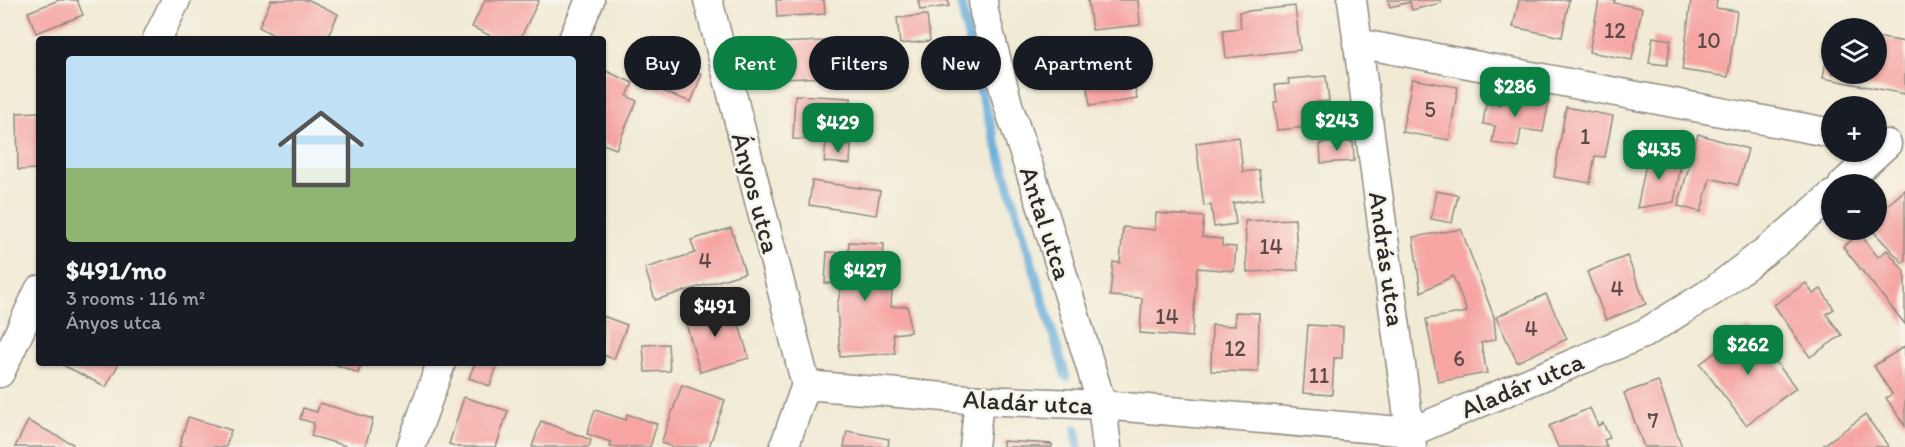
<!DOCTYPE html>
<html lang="en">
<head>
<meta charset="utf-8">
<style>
  :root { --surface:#171b24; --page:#242831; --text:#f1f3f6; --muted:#9ea1a6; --line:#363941; --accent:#0b8043 }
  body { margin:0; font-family:Itim,sans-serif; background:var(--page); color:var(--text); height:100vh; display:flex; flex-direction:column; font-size:22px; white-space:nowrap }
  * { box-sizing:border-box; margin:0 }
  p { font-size:20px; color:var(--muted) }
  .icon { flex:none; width:33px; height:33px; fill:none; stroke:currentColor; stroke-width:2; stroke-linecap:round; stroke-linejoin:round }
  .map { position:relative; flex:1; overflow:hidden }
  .side { position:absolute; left:36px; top:36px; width:570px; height:330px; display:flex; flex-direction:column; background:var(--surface); border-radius:6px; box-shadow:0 2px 4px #0004 }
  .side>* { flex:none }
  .banner { position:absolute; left:624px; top:36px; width:570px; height:54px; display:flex; gap:12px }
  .buttons { position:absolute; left:1821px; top:18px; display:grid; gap:12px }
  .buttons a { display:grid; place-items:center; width:66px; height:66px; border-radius:50%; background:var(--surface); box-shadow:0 2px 4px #0004; font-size:30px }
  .price { position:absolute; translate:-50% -51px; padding:0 14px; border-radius:12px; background:var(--accent); color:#fff; font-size:20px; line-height:39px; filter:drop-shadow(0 2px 3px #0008) }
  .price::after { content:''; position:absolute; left:50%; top:36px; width:18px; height:14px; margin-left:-9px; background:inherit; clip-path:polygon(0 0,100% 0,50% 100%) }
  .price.on { background:#222; color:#fff }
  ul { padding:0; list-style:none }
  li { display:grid; align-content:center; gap:12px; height:318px; padding:0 30px }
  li+li { border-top:2px solid var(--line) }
  li span { display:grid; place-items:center; height:186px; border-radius:6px; color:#555 }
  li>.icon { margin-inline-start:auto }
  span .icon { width:108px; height:108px; fill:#fffc; stroke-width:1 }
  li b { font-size:26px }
  .tag { padding:0 21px; border-radius:27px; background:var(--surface); box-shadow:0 2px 4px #0004; font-size:21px; line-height:54px }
  .tag.on { background:var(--accent); color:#fff }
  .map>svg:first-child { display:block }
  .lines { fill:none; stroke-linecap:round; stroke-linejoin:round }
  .stream { stroke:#62aad9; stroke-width:9 }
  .building { fill:#f6a5a3 }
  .minor-casing { stroke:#8e8a80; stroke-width:31 }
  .minor { stroke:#fff; stroke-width:28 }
  .labels { text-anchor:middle; stroke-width:5; stroke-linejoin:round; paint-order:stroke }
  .number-label { font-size:22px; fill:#5e4a49 }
  .street-label { font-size:26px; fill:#2b2b2b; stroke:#f7f3e8 }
</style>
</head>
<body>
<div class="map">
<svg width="1905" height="447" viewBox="0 0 1905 447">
  <rect width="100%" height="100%" fill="#f7f3e8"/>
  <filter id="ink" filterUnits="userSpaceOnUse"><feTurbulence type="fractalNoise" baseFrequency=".0167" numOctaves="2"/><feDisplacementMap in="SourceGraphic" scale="12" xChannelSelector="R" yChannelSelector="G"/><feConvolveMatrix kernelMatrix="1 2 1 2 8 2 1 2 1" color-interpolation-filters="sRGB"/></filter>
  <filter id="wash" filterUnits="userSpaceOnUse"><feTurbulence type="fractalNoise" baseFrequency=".008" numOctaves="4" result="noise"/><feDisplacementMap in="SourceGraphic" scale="24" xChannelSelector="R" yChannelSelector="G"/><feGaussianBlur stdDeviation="1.35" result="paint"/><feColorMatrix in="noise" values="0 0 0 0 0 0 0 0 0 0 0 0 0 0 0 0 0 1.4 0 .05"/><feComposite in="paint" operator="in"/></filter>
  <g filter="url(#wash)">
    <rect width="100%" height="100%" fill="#f1ead4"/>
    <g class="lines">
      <g class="stream">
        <path d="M960 0 977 79 1066 377"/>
        <path d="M1076 429 1078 447"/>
      </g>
    </g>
    <g id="blocks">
      <g class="building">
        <path d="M59 0H77L83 15 36 33 28 12Z"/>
        <path d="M271 0H309L338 14 327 39H280L259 27Z"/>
        <path d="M485 0H539L520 39H497L472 27Z"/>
        <path d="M776 0H824L825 14 777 17Z"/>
        <path d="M918 0H948L949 6 920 10Z"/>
        <path d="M1088 0H1138L1140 25 1092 30Z"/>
        <path d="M1388 0H1440L1441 3 1412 10 1410 2 1390 7Z"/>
        <path d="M1519 0H1569L1562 37 1513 27Z"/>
        <path d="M1599 0H1615L1614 3 1642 8 1632 60 1589 52Z"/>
        <path d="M1691 0H1717L1716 8 1737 11 1728 77 1682 70Z"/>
        <path d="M1295 6 1300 50 1226 58 1223 30 1241 28 1239 12Z"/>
        <path d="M927 15 930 41 900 44 897 18Z"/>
        <path d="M1653 37 1671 40 1667 65 1649 63Z"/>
        <path d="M1876 37 1905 42V94L1823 78 1830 38 1832 74H1876Z"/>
        <path d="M825 41 827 77 783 79 782 71H778L777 43Z"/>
        <path d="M653 42 689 55 684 67 702 74 691 102 638 82Z"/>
        <path d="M1129 53 1137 99 1090 106 1083 60Z"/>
        <path d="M836 55 901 56V76H836Z"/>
        <path d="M606 71 633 83 627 96 637 101 616 149 603 144V77Z"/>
        <path d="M1326 76 1329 101 1316 102 1318 126 1277 130 1274 102H1277L1275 85 1289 84 1288 79Z"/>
        <path d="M1412 79 1458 87 1449 140 1402 132Z"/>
        <path d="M1502 93 1549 101 1543 132 1521 129 1518 147 1492 143 1495 126 1483 124 1486 103 1500 105Z"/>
        <path d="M795 95 851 98 850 141 793 139Z"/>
        <path d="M1566 107 1613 116 1605 157 1595 156 1590 183 1554 177Z"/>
        <path d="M39 112V169L18 170 17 113Z"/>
        <path d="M1698 134 1748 149 1738 185 1710 178 1701 212 1678 206Z"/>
        <path d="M1239 137 1243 172 1259 170 1263 199 1233 203 1236 224 1214 227 1211 205 1204 206 1196 143Z"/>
        <path d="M1353 142 1354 161 1321 163 1320 143Z"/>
        <path d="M826 143 851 145 850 164 824 162Z"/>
        <path d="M1648 154 1682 160 1674 202 1637 208Z"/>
        <path d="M812 181 880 191 876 215 809 205Z"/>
        <path d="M1905 190V261L1903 263 1872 230H1876V215Z"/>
        <path d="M1436 191 1458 195 1452 223 1431 219Z"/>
        <path d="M1156 213 1204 217 1202 237 1222 239V246L1236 247 1234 271 1197 268 1192 337 1140 333 1142 298 1110 296 1113 262 1120 263 1123 227 1155 230Z"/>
        <path d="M1295 219 1298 270 1247 272 1245 221Z"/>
        <path d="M731 228 745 273 655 300 645 268 695 253 691 240Z"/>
        <path d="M1461 229 1494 317 1496 339 1481 343 1487 373 1438 382 1426 319 1467 312 1453 276 1421 292 1413 237Z"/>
        <path d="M1860 234 1878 257 1887 250 1905 272V324L1843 247Z"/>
        <path d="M849 242 884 244 881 287 892 288 891 307 908 306 910 332 893 334 895 353 840 357 837 306 842 284 825 283 827 252 848 253Z"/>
        <path d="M1627 256 1646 304 1606 320 1587 272Z"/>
        <path d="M1806 283 1813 294 1821 289 1834 309 1826 314 1842 335 1810 357 1774 305Z"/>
        <path d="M1546 294 1567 339 1517 362 1496 317Z"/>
        <path d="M715 304 719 317 735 312 749 358 700 372 683 313Z"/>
        <path d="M1235 312 1259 313 1258 372 1211 371 1212 325 1235 326Z"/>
        <path d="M603 316 627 325 614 359 603 355Z"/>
        <path d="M1308 325 1343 327 1342 358H1334L1332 395 1303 393Z"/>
        <path d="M1749 327 1796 388 1746 425 1700 364Z"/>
        <path d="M668 344 670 371 645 372 643 345Z"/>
        <path d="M1905 346V426L1886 398 1892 394 1874 366Z"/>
        <path d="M59 363H119L106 387Z"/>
        <path d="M332 363H362L358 373Z"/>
        <path d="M475 363H498L490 386 469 378Z"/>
        <path d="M1658 381 1682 447H1644L1624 393Z"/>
        <path d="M682 385 725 400 709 447H673L661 443Z"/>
        <path d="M464 397 508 411 496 447H457L449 444Z"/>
        <path d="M320 403 373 419 365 447H350L311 436 314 423 300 419 303 408 317 412Z"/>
        <path d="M1590 408 1598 426 1603 423 1610 438 1604 440 1607 447H1558L1549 426Z"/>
        <path d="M595 410 626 420 627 414 657 424 650 447H610L611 442 587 434Z"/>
        <path d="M1865 415 1889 447H1821Z"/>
        <path d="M188 417 231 430 226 447H179Z"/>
        <path d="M28 421 73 444 72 447H15Z"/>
        <path d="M541 421 591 440 589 447H532Z"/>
        <path d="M847 431 889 439 888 447H844Z"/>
        <path d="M1003 441 1052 444V447H1003Z"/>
      </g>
    </g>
  </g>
  <g filter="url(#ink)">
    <use href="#blocks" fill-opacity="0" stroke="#8e8a80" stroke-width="1.5"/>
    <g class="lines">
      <defs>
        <g id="minor">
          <path d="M708 0 806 385"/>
          <path d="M983 0 984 12 1009 108 1045 216 1102 405 1107 447"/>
          <path d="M1352 0 1412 447"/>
          <path d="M157 39 176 0"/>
          <path d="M573 39 590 0"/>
          <path d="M1357 43 1832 133"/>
          <path d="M1843 184 1887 144"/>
          <path d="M0 373 39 290"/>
          <path d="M806 385 979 400 1102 405 1411 432 1645 333 1713 291 1776 243 1832 195"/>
          <path d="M411 447 441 363"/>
          <path d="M784 447 806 385"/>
          <path d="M974 447 979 400"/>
        </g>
      </defs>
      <use href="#minor" class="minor-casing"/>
      <use href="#minor" class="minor"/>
    </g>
  </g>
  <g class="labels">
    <g class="number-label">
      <text x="1615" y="38">12</text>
      <text x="1709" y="48">10</text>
      <text x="1430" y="117">5</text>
      <text x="1585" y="144">1</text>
      <text x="1271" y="254">14</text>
      <text x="705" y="268">4</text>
      <text x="1617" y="296">4</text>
      <text x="1167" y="324">14</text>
      <text x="1531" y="336">4</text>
      <text x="1235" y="356">12</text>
      <text x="1459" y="366">6</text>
      <text x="1319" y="383">11</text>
      <text x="1653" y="428">7</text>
    </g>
    <g class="street-label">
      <text transform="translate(756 193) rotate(75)" y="9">Ányos utca</text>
      <text transform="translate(1046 223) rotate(72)" y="9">Antal utca</text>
      <text transform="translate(1387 259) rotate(82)" y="9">András utca</text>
      <text transform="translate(1522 385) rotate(-23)" y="9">Aladár utca</text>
      <text transform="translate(1028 402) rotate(3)" y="9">Aladár utca</text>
    </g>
  </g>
</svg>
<div class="buttons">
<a><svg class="icon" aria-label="layers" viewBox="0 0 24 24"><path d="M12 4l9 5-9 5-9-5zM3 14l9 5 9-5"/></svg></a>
<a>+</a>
<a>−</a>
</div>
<b class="price" style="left:1515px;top:118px">$286</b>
<b class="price" style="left:1337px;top:152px">$243</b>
<b class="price" style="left:838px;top:154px">$429</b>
<b class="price" style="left:1659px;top:181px">$435</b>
<b class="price" style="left:865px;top:302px">$427</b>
<b class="price on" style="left:715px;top:338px">$491</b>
<b class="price" style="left:1748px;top:376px">$262</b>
<div class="banner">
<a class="tag">Buy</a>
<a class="tag on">Rent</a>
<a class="tag">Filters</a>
<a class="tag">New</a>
<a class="tag">Apartment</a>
</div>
<section class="side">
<ul>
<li><span style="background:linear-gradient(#bfe0f5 60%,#8fb573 0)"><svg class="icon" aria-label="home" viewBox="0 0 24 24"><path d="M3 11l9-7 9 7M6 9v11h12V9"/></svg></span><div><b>$491/mo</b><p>3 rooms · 116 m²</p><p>Ányos utca</p></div></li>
</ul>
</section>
</div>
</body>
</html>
